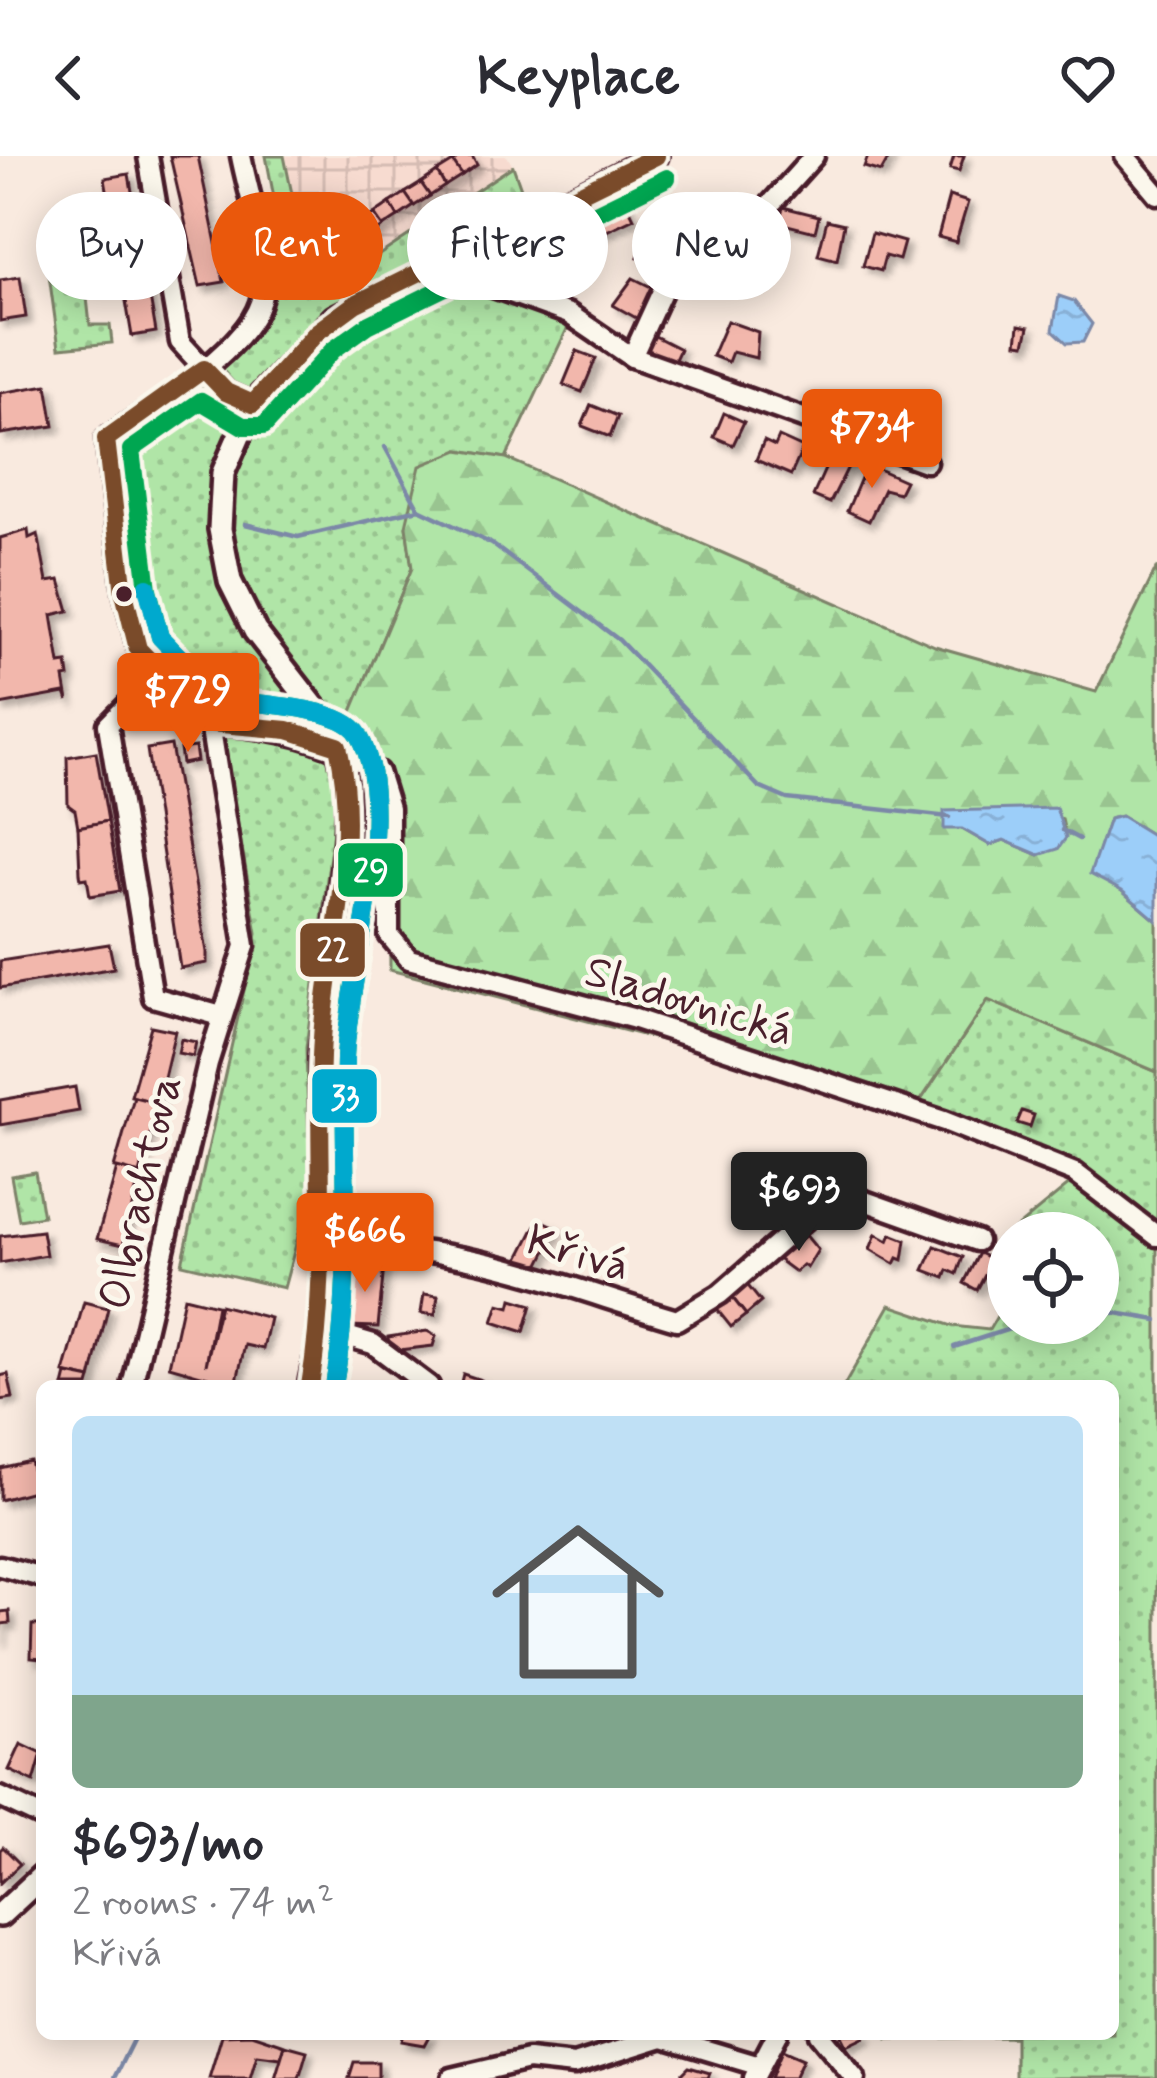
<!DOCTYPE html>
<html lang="en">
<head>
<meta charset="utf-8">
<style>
  :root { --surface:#fff; --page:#f7f7f7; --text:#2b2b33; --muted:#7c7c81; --accent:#ea580c }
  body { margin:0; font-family:Mynerve,sans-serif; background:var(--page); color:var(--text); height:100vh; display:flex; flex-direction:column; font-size:45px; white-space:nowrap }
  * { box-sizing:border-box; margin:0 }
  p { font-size:39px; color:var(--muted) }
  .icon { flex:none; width:66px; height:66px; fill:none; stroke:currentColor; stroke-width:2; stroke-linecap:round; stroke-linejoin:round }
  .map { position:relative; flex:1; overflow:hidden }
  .sheet { position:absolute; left:36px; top:1224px; width:1083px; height:660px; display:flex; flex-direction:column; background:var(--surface); border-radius:18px; box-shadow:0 6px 30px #0003 }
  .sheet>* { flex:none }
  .guide { position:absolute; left:36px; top:36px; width:1086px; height:108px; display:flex; gap:24px }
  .fabs { position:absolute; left:987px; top:1056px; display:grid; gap:24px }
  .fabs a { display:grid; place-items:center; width:132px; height:132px; border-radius:50%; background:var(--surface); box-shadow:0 6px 30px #0003; font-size:60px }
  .price { position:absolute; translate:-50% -102px; padding:0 27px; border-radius:12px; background:var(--accent); color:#fff; font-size:39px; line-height:78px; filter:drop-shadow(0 3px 6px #0008) }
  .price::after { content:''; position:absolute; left:50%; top:72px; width:36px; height:27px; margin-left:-18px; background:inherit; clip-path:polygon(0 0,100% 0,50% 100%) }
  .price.active { background:#222; color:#fff }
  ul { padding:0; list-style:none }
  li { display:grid; align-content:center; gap:24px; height:636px; padding:0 36px }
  li span { display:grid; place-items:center; height:372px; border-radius:18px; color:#555 }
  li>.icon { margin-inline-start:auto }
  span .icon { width:216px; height:216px; fill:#fffc; stroke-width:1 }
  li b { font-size:51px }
  .pill { padding:0 42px; border-radius:54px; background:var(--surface); box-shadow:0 6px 30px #0003; font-size:42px; line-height:108px }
  .pill.active { background:var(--accent); color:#fff }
  header { display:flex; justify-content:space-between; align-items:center; height:156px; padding:0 36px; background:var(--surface); font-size:54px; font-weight:700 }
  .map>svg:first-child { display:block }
  .industrial { fill:url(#industrial-grid) }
  .green { fill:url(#green-dots); stroke:#7d8269; stroke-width:3 }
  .forest { fill:url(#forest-firs); stroke:#7d8269; stroke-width:3; fill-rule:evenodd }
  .water { fill:url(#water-ripples); stroke:#7b88a7; stroke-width:3 }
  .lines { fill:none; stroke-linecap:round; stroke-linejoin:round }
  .stream { stroke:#7b88a7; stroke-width:4.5 }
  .building { fill:#f2b7ac; stroke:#4a1f2b; stroke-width:3; filter:url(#shadow) }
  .minor-casing { stroke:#4a1f2b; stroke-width:27 }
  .tertiary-casing { stroke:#4a1f2b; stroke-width:30 }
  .minor { stroke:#fbf7ec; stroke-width:18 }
  .tertiary { stroke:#fbf7ec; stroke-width:21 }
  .bus-1-casing { stroke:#fbf7ec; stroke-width:27 }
  .bus-2-casing { stroke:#fbf7ec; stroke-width:27 }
  .bus-3-casing { stroke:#fbf7ec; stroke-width:27 }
  .bus-1 { stroke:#7a4b2a; stroke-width:18 }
  .bus-2 { stroke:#00a651; stroke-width:18 }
  .bus-3 { stroke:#00a9ce; stroke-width:18 }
  .bus-dot { fill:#4a1f2b; stroke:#fbf7ec; stroke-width:4.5 }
  .labels { text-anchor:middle; stroke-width:10; stroke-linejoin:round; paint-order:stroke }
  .street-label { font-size:45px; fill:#4a1f2b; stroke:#fbf7ec }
  .line-badge { stroke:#fbf7ec; stroke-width:4.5 }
  .badge-label { font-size:33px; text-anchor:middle; font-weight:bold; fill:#fff }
</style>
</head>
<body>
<header><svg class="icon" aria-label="back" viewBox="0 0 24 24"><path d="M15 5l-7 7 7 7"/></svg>Keyplace<svg class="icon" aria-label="heart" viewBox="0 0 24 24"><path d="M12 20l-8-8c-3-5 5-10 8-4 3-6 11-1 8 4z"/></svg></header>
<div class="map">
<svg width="1157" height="1922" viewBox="0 0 1157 1922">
  <defs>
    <pattern id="industrial-grid" width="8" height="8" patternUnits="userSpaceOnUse" patternTransform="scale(3)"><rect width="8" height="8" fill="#f7dbd0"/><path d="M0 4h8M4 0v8" fill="none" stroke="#d5bcb3"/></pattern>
    <pattern id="green-dots" width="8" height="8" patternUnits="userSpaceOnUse" patternTransform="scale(3)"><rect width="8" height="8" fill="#b0e5a7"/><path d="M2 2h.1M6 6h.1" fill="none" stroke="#99c490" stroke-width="1.8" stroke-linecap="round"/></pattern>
    <pattern id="forest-firs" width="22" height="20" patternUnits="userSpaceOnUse" patternTransform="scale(3)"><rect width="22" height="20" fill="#b0e5a7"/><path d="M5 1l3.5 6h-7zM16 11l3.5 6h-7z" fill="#99c490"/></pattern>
    <pattern id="water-ripples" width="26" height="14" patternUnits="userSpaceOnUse" patternTransform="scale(3)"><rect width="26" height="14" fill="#9ccef9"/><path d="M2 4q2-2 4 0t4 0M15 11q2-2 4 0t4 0" fill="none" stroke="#88b0d6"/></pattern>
    <filter id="shadow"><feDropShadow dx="5.5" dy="5.5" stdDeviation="3" flood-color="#0004"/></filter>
  </defs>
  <rect width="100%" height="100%" fill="#f9eadf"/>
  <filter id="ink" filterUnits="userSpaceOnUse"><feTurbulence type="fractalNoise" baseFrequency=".00833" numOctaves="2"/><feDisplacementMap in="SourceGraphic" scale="24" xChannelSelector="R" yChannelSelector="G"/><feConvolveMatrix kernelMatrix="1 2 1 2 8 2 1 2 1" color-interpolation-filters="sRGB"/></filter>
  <g filter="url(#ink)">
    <path class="industrial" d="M284 0H507L513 10 340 125 302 85Z"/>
    <g class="green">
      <path d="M266 0H284L302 85 340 125 513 10 569 169 506 302 459 294 406 370 412 412 346 570 306 892 310 1037 284 1132 182 1108 257 777 226 601 191 523 148 484 124 304 265 163 284 94Z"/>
      <path d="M84 115 90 169H110L112 187 59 192 49 119Z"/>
      <path d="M988 844 1157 916V1922H1015V1881L888 1883V1878H1113V1230H844L890 1149 952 1170 989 1174 1008 1141V1167H1098V1077H1010L1082 1018 917 950Z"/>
      <path d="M35 1016 43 1060 19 1064 11 1020Z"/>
    </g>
    <path class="forest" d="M459 294 506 302 935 490 1096 536 1157 411V682L1121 660 1109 663 1091 717 1122 735 1157 765V916L988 844 917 950 390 814 389 652 346 570 412 412 406 370 420 310ZM1062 663 1065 677 1039 699 1004 684 990 689 962 673Z"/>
    <g class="water">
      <path d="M1059 140 1074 145 1092 168 1083 186 1067 187 1053 174Z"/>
      <path d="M1056 652 1066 682 1058 693 1039 699 1004 684 990 689 962 673H944V655Z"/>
      <path d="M1121 660 1157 682V765L1122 735 1090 718 1109 663Z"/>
    </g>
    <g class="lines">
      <g class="stream">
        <path d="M385 291 419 353"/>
        <path d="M245 368 298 381 419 353 492 388 619 484 759 631 787 643 949 661"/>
        <path d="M1062 674 1079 683"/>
        <path d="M1098 1154 1157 1164"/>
        <path d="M954 1191 1028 1167"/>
        <path d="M114 1922 136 1878"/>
      </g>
    </g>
    <g class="building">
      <path d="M170 0H198L224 126 200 130Z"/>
      <path d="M462 0H472L477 9 462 19 453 6Z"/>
      <path d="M890 0 881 16 864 11 868 0Z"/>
      <path d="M954 0H964L959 15 950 13Z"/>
      <path d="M453 6 462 19 445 30 437 16Z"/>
      <path d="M437 16 445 30 430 40 421 27Z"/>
      <path d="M129 18 156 176 132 180 105 22Z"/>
      <path d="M421 27 430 40 414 50 405 37Z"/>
      <path d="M405 37 414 50 398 61 390 47Z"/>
      <path d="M623 39 634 62 579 88 568 65Z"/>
      <path d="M949 40 968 46 956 86 938 81Z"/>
      <path d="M670 45 680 52 656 85 646 77Z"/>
      <path d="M390 47 398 61 383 71 374 58Z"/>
      <path d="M783 51 819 60 815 76 779 67Z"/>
      <path d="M374 58 383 71 367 82 358 68Z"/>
      <path d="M827 64 844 68 837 104 818 99Z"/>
      <path d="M319 66 321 75 305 78 303 70Z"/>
      <path d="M358 68 367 82 351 92 342 79Z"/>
      <path d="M685 75 695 82 686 97 676 90Z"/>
      <path d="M872 77 904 86 899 104 885 100 881 115 863 110Z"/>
      <path d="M646 83 679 101 675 109 638 101Z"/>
      <path d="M739 86 759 95 747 128 723 119Z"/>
      <path d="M20 121 26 161 0 165V124Z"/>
      <path d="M633 122 653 132 638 163 613 149Z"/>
      <path d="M727 165 758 176 756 202 732 196 728 206 712 200Z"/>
      <path d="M1019 169 1029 171 1025 188 1017 187Z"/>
      <path d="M651 178 680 193 673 208 643 194Z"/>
      <path d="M577 195 596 202 582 236 563 229Z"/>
      <path d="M47 229 54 270 1 278 0 237Z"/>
      <path d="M591 249 618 260 610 281 582 270Z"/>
      <path d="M724 257 744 266 733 289 714 281Z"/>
      <path d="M779 281 803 292 791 319 756 304 764 285 775 290Z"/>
      <path d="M834 293 853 301 830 347 813 340Z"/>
      <path d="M867 308 905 325 899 337 884 333 869 365 847 355Z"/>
      <path d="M28 374 29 382 38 378 47 426 60 424 69 455 52 459 60 508 67 507 69 521 64 522 68 545 65 537 0 549V382Z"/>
      <path d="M171 589 207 796V807L180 812 147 593Z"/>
      <path d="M195 591 197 605 182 608 180 593Z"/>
      <path d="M96 596 108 665 78 671 75 654 68 649 67 601Z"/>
      <path d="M108 665 120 735 90 740 87 722 81 723 80 717 78 671Z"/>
      <path d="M109 788 114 812 0 832V805Z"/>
      <path d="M151 870 175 875 158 947 131 940Z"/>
      <path d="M181 883 196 886 193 900 178 897Z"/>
      <path d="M75 931 79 955 0 969V944Z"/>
      <path d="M134 941 158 947 140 1018 114 1012Z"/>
      <path d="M1022 955 1034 959 1030 971 1017 967Z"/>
      <path d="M117 1012 140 1018 123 1089 97 1083Z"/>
      <path d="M539 1063 558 1072 535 1118 516 1108Z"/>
      <path d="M42 1075 46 1099 0 1107V1080Z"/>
      <path d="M804 1077 818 1094 807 1112 803 1109 795 1116 776 1102Z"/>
      <path d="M876 1078 888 1085 891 1078 906 1084 903 1104 898 1102 895 1108 870 1093Z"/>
      <path d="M935 1090 963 1101 957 1118 948 1114 945 1122 924 1114Z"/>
      <path d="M979 1097 1008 1111V1129L986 1117 977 1134 964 1127Z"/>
      <path d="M348 1110H384L378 1171 348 1170Z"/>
      <path d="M745 1126 761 1146 746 1159 728 1136Z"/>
      <path d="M728 1136 746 1159 731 1171 715 1151Z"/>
      <path d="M424 1138 438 1140 435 1159 421 1157Z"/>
      <path d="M184 1141 217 1149 206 1209 220 1149 270 1162 263 1193 245 1189 236 1229 169 1210Z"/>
      <path d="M512 1143 532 1149 524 1176 493 1166 499 1148 510 1151Z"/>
      <path d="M84 1146 108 1152 91 1223 64 1217Z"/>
      <path d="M427 1175 436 1180 433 1190 390 1195 388 1181Z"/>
      <path d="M8 1218 13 1242 0 1244V1220Z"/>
      <path d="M67 1218 91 1223 89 1230H64Z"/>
      <path d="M463 1218 481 1224 479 1230H460Z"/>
      <path d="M30 1305 37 1334 0 1344V1312Z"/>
      <path d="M9 1455 10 1467 1 1468 0 1486V1456Z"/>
      <path d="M32 1469H42V1503L31 1502Z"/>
      <path d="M21 1588 42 1598 34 1626 9 1614Z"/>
      <path d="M3 1691 20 1708 0 1727V1694Z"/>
      <path d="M252 1878 285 1889 281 1902 257 1899 250 1922H209L222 1879Z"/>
      <path d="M403 1878H430L424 1889 401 1885Z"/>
      <path d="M840 1878H864L865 1881 846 1890Z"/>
      <path d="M285 1889 307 1895 299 1922H275Z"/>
      <path d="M782 1894 803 1903 794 1922H771Z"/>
      <path d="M354 1906H378V1922H349Z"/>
      <path d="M689 1911 710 1917 708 1922H678Z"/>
    </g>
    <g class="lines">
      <defs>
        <g id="minor">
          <path d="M148 0 180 186 226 236 253 248"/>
          <path d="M1125 0 1157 38"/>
          <path d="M432 109 569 158 632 201 926 306"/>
          <path d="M632 201 665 129 713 83 760 60 814 0"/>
          <path d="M159 517 108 569 153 841 221 860"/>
          <path d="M210 567C279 573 318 579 378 616L389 652V779L409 803 632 862 944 965 1075 1017 1157 1080"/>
          <path d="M326 1093C446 1080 563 1131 677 1164L720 1138 828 1044 848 1039 977 1085"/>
          <path d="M322 1173 373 1188 429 1230"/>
          <path d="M132 1230 208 907 245 790 210 567 138 493 124 437 106 283C147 252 253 193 262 139 269 97 249 41 241 0"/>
          <path d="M0 1410 42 1421"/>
          <path d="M0 1641 42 1661"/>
          <path d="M819 1878 855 1922"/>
          <path d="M452 1922 528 1904 574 1909 663 1881 760 1910"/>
          <path d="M754 1922 777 1878"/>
        </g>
        <g id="tertiary">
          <path d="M310 1230 325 1158 321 898 346 686 348 629 338 590 319 557 255 475 230 425 220 373 223 317 253 248 334 162 656 0"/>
          <path d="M0 1759 42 1720"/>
        </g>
      </defs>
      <use href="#minor" class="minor-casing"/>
      <use href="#tertiary" class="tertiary-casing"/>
      <use href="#minor" class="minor"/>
      <use href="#tertiary" class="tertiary"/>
      <defs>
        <path id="bus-1" d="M310 1230C329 1119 317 1011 321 900 325 795 362 695 338 590L288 574 210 567 138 493 124 437 106 283 204 213 226 236 253 248 317 176 355 148 656 0"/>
        <path id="bus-2" d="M334 1230C354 1121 342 1013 345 903 348 818 400 653 359 579 344 550 251 547 221 544L160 481 148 433 131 294 201 245 243 270H264L333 194 368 169 667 22"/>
        <path id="bus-3" d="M147 431 160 481 221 544C251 547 344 550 359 579 400 653 348 818 345 903 342 1013 354 1121 334 1230"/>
      </defs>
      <use href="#bus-1" class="bus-1-casing"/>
      <use href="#bus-2" class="bus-2-casing"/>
      <use href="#bus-3" class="bus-3-casing"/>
      <use href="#bus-1" class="bus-1"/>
      <use href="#bus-2" class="bus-2"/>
      <use href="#bus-3" class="bus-3"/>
    </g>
  </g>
  <circle class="bus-dot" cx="124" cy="438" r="10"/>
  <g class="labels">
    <g class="street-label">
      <text transform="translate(690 843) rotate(17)" y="16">Sladovnická</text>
      <text transform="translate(138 1036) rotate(-77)" y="16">Olbrachtova</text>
      <text transform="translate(579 1095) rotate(16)" y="16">Křivá</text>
    </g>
  </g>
  <g class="line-badge">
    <rect x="336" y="685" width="69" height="58" rx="12" fill="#00a651"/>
    <rect x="298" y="765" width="69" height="58" rx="12" fill="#7a4b2a"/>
    <rect x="310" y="911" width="69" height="58" rx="12" fill="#00a9ce"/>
  </g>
  <g class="badge-label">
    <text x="371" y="726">29</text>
    <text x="333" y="805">22</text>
    <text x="345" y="952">33</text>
  </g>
</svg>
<div class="fabs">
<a><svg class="icon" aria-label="locate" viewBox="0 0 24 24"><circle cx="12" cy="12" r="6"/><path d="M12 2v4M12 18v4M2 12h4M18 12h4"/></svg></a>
</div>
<b class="price" style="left:872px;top:335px">$734</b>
<b class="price" style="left:188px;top:599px">$729</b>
<b class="price active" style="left:799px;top:1098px">$693</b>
<b class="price" style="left:365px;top:1139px">$666</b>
<div class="guide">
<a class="pill">Buy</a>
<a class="pill active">Rent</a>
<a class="pill">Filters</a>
<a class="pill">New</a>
</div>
<section class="sheet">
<ul>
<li><span style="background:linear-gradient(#bfe0f5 75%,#7fa58c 0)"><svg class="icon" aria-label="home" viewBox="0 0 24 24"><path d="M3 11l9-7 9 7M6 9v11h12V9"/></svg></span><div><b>$693/mo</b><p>2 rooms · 74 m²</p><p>Křivá</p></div></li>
</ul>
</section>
</div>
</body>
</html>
